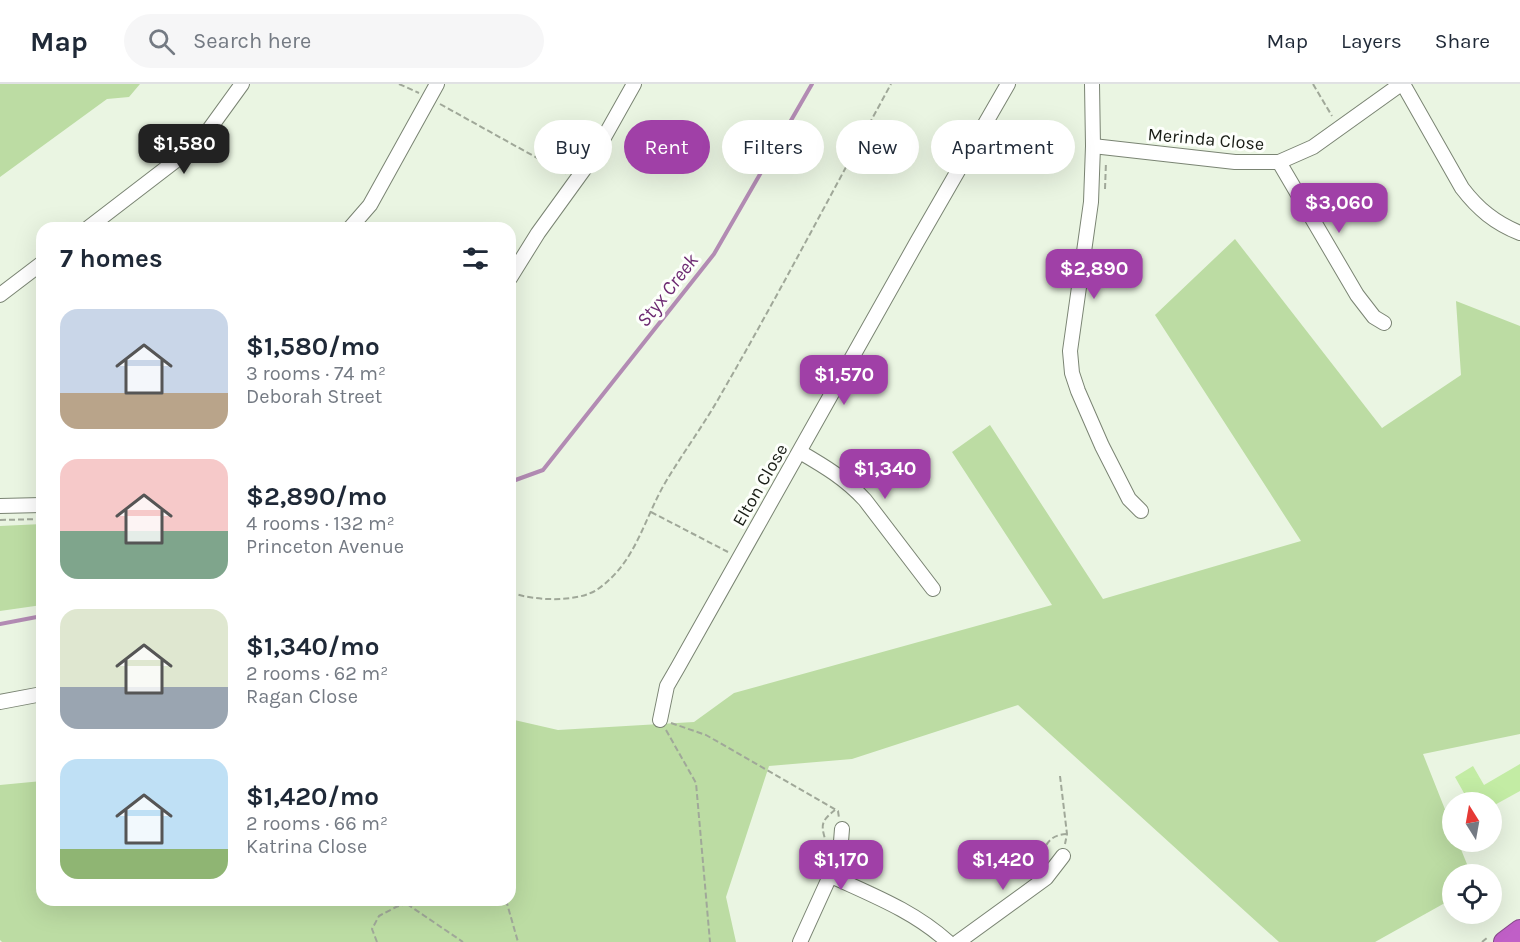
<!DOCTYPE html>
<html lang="en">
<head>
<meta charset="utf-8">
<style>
  :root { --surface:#fff; --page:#f6f6f7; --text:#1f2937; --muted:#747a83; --line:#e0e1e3; --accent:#a040a7 }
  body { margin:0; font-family:Karla,sans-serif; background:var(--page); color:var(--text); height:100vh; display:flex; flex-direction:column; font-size:22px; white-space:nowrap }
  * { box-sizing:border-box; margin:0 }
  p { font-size:20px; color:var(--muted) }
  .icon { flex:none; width:33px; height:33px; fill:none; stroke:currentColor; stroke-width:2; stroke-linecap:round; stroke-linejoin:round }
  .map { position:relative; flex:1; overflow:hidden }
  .panel { position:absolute; left:36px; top:138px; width:480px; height:684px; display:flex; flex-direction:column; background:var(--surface); border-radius:18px; box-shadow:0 6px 24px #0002 }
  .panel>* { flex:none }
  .top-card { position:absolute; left:534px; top:36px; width:570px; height:54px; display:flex; gap:12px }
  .needle { width:39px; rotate:349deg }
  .buttons { position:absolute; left:1442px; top:708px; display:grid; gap:12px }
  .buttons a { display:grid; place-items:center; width:60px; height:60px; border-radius:50%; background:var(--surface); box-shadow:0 6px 24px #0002; font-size:30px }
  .price { position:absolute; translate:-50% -51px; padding:0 14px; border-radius:12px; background:var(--accent); color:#fff; font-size:20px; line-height:39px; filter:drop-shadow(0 2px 3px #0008) }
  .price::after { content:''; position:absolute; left:50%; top:36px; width:18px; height:14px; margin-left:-9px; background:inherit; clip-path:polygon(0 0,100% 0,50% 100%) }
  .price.active { background:#222; color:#fff }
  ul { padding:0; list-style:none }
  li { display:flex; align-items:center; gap:18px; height:150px; padding:0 24px }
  li span { display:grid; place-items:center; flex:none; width:168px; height:120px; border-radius:18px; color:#555 }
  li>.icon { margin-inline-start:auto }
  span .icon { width:72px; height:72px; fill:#fffc; stroke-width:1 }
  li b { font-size:26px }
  h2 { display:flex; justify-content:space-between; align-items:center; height:72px; padding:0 24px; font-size:26px }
  .tag { padding:0 21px; border-radius:27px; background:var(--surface); box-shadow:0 6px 24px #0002; font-size:21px; line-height:54px }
  .tag.active { background:var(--accent); color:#fff }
  header { display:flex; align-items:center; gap:36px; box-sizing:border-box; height:84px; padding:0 30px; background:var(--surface); border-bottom:2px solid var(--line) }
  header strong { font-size:28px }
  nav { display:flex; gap:33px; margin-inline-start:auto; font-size:21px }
  .search { width:420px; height:54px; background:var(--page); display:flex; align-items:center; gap:15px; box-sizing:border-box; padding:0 21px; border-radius:33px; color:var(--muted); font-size:22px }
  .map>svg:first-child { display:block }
  .green { fill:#bcdca3 }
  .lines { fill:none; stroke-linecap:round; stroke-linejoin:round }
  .stream { stroke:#b28bb3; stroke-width:4 }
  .building { fill:#c3eca4 }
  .minor-casing { stroke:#7a8473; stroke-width:16 }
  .highway-casing { stroke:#854889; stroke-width:22 }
  .path { stroke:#a0a899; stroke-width:2; stroke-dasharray:6 3; stroke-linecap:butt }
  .minor { stroke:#fff; stroke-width:14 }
  .highway { stroke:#c05fc7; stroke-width:20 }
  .labels { text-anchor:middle; stroke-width:6; stroke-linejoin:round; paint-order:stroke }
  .street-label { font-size:18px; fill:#181c15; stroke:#fdfffb }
  .water-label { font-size:20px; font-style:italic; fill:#6c2971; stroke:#fdfffb }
</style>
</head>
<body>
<header>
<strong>Map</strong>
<div class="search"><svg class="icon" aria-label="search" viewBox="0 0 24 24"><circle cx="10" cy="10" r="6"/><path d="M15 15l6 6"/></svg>Search here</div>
<nav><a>Map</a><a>Layers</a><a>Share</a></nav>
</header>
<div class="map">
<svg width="1520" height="858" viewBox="0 0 1520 858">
  <rect width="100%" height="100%" fill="#eaf5e2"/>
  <g class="green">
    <path d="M0 0H140L129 13 107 15 0 93Z"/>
    <path d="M1235 155 1382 344 1461 291 1456 217 1520 242V650L1423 670 1452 743V758H1458L1471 790H1452V815L1375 858H1279L1018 621 852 675 769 682 726 813 736 858H2L0 856V701L42 697V816H510V635L558 646 694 638 734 609 1052 521 952 368 990 341 1103 515 1301 457 1155 231Z"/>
    <path d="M42 440V521L0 527V442Z"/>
  </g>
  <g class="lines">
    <g class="stream">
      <path d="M510 398 543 386 714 170 812 0"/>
      <path d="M0 540 42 532"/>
    </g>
  </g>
  <path class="building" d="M1520 680V707L1491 723V718H1469L1455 693 1473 682 1484 701Z"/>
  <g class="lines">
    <defs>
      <g id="minor">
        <path d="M1092 0 1093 62 1091 118 1070 267 1072 289 1078 307 1102 362 1129 415 1141 427"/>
        <path d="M1403 0 1462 104C1478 125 1495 139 1520 149"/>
        <path d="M1093 62 1235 78H1279L1313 63 1401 0"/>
        <path d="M1279 78 1357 211 1374 233 1384 239"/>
        <path d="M88 144 200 58 242 0"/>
        <path d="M350 144 370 121 437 0"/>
        <path d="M510 194 538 149 593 73 634 0"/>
        <path d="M0 211 42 179"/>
        <path d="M800 368C824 382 846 395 865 416L933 505"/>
        <path d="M0 422 42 421"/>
        <path d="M0 618 42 610"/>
        <path d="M660 636 667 602 678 583 917 158 1008 0"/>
        <path d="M831 792C872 811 914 827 948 858"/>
        <path d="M800 858 840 770 842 745"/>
        <path d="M958 858 1046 794 1063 772"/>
      </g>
      <path id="highway" d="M1504 858 1520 846"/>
    </defs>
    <use href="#minor" class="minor-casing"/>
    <use href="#highway" class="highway-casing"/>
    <g class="path">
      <path d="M399 0 419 9"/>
      <path d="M1313 0 1332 32"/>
      <path d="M440 20 566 90"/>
      <path d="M1105 105 1106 78"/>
      <path d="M651 428 728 468"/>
      <path d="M0 436 42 435"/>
      <path d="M510 508C532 517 578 519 598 505 636 478 643 437 665 399 681 372 700 346 716 319 777 214 833 106 891 0"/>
      <path d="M671 639 706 651 838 727 839 734"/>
      <path d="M666 646 696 699 710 858"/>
      <path d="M1060 692 1067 750 1065 760"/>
      <path d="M827 762C822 743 818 739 835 726"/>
      <path d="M1041 778C1044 761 1049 751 1067 750"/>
      <path d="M506 816 518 858"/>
      <path d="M407 820 463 858"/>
      <path d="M377 858 372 845 379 832 396 823 420 816"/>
      <path d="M1482 858 1488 853"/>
    </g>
    <use href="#minor" class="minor"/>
    <use href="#highway" class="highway"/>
  </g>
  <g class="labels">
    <g class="street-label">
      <text transform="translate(1206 55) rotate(5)" y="6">Merinda Close</text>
      <text transform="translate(760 401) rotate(-60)" y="6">Elton Close</text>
    </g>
    <g class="water-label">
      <text transform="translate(667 206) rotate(-52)" y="7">Styx Creek</text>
    </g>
  </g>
</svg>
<div class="buttons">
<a><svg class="needle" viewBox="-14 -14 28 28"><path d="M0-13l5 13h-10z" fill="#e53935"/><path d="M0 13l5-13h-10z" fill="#747a83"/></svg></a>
<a><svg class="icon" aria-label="locate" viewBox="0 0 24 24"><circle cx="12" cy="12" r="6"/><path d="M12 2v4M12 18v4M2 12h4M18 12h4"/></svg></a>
</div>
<b class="price active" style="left:184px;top:91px">$1,580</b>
<b class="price" style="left:1339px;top:150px">$3,060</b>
<b class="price" style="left:1094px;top:216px">$2,890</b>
<b class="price" style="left:844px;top:322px">$1,570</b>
<b class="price" style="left:885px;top:416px">$1,340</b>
<b class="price" style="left:841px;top:807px">$1,170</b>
<b class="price" style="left:1003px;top:807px">$1,420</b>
<div class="top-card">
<a class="tag">Buy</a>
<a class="tag active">Rent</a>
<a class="tag">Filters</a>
<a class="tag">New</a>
<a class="tag">Apartment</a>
</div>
<section class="panel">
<h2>7 homes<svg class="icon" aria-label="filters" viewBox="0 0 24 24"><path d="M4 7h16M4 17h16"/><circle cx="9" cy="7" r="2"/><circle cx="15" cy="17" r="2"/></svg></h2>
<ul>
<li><span style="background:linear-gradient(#c9d6e8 70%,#b9a48a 0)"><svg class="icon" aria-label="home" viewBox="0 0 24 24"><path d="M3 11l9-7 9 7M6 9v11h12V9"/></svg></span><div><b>$1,580/mo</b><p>3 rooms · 74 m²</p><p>Deborah Street</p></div></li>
<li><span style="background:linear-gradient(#f6c9c9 60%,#7fa58c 0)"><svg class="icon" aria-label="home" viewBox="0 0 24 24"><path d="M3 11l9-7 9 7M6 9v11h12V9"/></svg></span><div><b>$2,890/mo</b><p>4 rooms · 132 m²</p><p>Princeton Avenue</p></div></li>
<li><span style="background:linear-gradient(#dfe7d0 65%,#9aa5b1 0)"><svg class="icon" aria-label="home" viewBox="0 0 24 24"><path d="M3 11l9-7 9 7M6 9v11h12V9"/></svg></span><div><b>$1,340/mo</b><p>2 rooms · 62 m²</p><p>Ragan Close</p></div></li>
<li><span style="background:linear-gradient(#bfe0f5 75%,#8fb573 0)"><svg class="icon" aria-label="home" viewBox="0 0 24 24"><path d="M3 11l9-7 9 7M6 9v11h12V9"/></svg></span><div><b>$1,420/mo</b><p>2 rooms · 66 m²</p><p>Katrina Close</p></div></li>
</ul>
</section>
</div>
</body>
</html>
